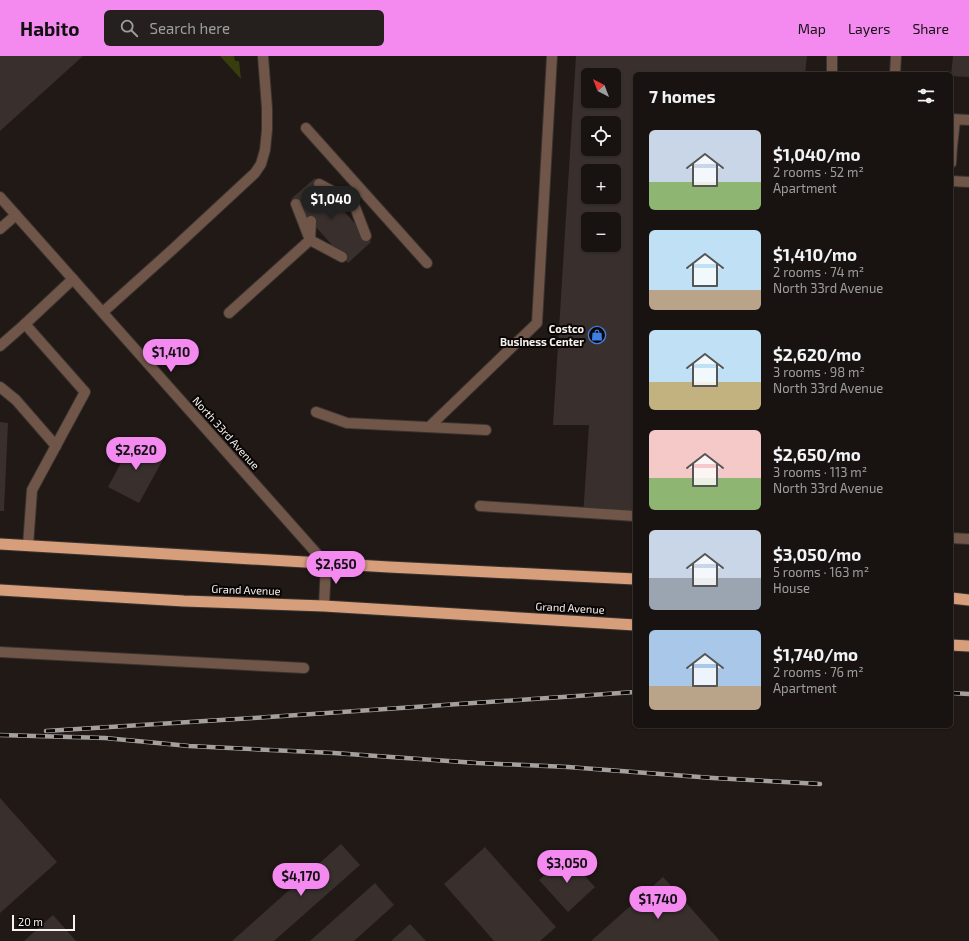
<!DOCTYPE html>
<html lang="en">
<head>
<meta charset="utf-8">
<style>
  :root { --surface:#181310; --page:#25201e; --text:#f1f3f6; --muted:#9f9e9f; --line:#363230; --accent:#f489f0 }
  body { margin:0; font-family:"Exo 2",sans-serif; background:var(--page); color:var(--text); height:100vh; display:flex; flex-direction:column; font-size:15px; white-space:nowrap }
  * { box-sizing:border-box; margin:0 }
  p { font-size:13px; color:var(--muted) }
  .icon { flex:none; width:22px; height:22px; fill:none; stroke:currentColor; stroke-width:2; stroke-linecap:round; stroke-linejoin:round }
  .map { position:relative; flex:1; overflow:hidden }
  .sheet { position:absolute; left:633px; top:16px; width:320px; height:656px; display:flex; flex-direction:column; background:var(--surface); border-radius:6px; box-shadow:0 1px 3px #0004,0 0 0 1px var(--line) }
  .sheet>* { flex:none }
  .needle { width:26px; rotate:318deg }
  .tools { position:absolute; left:581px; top:12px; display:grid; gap:8px }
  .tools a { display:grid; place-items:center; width:40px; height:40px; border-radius:6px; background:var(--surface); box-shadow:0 1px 3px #0004,0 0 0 1px var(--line); font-size:20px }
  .scale { position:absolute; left:12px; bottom:10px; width:63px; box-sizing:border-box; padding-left:4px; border:2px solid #f7f2ef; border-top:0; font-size:11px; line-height:14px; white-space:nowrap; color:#f7f2ef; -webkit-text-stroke:3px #080504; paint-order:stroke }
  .price { position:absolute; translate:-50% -34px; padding:0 9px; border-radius:14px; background:var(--accent); color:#111; font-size:13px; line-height:26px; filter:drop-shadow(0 1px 2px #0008) }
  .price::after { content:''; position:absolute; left:50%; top:24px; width:12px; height:9px; margin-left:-6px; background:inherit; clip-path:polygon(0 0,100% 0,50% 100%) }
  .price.selected { background:#222; color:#fff }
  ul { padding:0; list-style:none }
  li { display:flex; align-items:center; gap:12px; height:100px; padding:0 16px }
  li span { display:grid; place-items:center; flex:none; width:112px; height:80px; border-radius:6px; color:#555 }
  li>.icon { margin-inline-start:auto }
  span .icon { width:48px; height:48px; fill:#fffc; stroke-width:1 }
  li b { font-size:17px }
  h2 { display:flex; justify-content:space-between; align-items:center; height:48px; padding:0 16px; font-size:17px }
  header { display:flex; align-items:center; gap:24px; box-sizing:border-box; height:56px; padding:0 20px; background:var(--accent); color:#111 }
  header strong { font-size:19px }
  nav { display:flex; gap:22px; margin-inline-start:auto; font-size:14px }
  .search { width:280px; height:36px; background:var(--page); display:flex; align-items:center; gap:10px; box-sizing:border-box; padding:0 14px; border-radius:6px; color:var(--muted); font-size:15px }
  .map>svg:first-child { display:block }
  .green { fill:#383d0e }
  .building { fill:#39302d; fill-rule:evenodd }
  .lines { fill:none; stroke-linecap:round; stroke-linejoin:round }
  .service-casing { stroke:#3a3330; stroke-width:12 }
  .minor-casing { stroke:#3a3330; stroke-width:12 }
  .trunk-casing { stroke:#3a3330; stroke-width:13 }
  .service { stroke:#6f5648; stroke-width:10 }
  .minor { stroke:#6f5648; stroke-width:10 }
  .trunk { stroke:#d79e7c; stroke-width:11 }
  .rail-casing { stroke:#a5a09d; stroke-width:4.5 }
  .rail { stroke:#080504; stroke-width:3; stroke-dasharray:9; stroke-linecap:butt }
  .labels { text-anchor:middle; stroke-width:4; stroke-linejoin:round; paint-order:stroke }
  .poi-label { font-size:11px; font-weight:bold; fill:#f7f2ef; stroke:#080504; text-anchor:end }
  .street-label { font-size:11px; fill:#f7f2ef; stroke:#080504 }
</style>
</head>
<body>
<header>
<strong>Habito</strong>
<div class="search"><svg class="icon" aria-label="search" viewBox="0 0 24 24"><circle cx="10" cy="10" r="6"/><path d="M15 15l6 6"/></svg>Search here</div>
<nav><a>Map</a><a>Layers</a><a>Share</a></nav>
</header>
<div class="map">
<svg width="969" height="885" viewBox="0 0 969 885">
  <rect width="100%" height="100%" fill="#201916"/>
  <path class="green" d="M220 0H234L235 5H239L241 23Z"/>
  <g class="building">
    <path d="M0 0H83L0 75Z"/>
    <path d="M576 0H807L805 18H635V466L583 461 589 369H553ZM588 19H614V45H588ZM588 67H614V93H588ZM588 115H614V141H588ZM588 163H614V189H588Z"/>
    <path d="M953 0H969V21L951 20Z"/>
    <path d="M315 122 371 186 348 207 291 143Z"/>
    <path d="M0 366 8 367 4 455H0Z"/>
    <path d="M134 383 165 400 139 447 108 431Z"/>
    <path d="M0 742 57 806 0 857Z"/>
    <path d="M341 788 360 809 274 885H232Z"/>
    <path d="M485 791 556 871 540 885H494L444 828Z"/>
    <path d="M566 800 595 831 568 856 539 824Z"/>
    <path d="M663 821 720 885H591Z"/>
    <path d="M375 827 394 849 354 885H310Z"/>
    <path d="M53 859 76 885H24Z"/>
    <path d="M410 868 426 885H391Z"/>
  </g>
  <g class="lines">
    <defs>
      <g id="service">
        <path d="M832 18V0"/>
        <path d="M306 72 427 207"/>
        <path d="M951 107 952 91 955 64"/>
        <path d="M951 125 969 126"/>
        <path d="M319 128 353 146 366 180"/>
        <path d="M296 148 310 184 342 201"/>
        <path d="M0 173 16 159"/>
        <path d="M103 256 172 194 255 117 261 108 265 94 267 74V52L263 0"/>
        <path d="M229 257 310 184 311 165"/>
        <path d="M0 290 25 268"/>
        <path d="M0 331 16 344 56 390"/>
        <path d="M316 356 347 367 486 374"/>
        <path d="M429 371 537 267 552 0"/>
        <path d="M480 450 635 460"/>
        <path d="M951 482 969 483"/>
        <path d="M28 490 32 434 85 336 25 268 73 223"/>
        <path d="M0 596 304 612"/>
      </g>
      <g id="minor">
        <path d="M895 18 896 0"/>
        <path d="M951 63 969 64"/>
        <path d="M0 141 326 508 324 550"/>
      </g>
      <g id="trunk">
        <path d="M0 488 389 511 635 523"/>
        <path d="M0 534 184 545 324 550 635 569"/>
        <path d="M951 542 969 544"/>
        <path d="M951 589 969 590"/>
      </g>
    </defs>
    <use href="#service" class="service-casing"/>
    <use href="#minor" class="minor-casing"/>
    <use href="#trunk" class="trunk-casing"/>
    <use href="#service" class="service"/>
    <use href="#minor" class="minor"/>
    <use href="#trunk" class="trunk"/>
    <defs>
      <g id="rail">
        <path d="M951 637 969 638"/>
        <path d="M46 675 253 662 635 636"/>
        <path d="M0 679 105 682 189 690 334 697 477 707 568 711 713 722 820 728"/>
      </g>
    </defs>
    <use href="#rail" class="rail-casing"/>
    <use href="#rail" class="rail"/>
  </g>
  <defs>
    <symbol id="shop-ring" viewBox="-11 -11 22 22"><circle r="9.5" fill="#080504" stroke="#3f7fe0" stroke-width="1.5"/><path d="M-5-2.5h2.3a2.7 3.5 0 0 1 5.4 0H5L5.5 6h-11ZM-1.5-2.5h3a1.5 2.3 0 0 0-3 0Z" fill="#3f7fe0"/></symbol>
  </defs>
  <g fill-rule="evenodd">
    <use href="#shop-ring" x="587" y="269" width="20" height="20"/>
  </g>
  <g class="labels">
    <g class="poi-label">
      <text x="584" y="277">Costco<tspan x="584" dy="13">Business Center</tspan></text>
    </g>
    <g class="street-label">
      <text transform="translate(226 377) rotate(48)" y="4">North 33rd Avenue</text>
      <text transform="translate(246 534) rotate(2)" y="4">Grand Avenue</text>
      <text transform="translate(570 552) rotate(3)" y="4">Grand Avenue</text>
    </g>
  </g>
</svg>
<div class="tools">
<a><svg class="needle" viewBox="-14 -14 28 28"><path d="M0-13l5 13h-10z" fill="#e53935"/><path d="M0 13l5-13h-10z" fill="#9f9e9f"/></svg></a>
<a><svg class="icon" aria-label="locate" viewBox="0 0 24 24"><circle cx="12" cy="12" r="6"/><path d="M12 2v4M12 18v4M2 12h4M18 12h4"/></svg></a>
<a>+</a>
<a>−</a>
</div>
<div class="scale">20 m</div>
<b class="price selected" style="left:331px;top:164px">$1,040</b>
<b class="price" style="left:171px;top:317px">$1,410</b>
<b class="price" style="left:136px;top:415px">$2,620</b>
<b class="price" style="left:336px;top:529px">$2,650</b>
<b class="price" style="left:567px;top:828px">$3,050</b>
<b class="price" style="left:301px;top:841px">$4,170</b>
<b class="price" style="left:658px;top:864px">$1,740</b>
<section class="sheet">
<h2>7 homes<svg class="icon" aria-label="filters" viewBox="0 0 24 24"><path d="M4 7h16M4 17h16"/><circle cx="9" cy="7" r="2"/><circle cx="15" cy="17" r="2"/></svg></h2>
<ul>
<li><span style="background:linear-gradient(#c9d6e8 65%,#8fb573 0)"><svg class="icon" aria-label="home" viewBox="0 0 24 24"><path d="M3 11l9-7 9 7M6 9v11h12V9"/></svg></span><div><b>$1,040/mo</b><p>2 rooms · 52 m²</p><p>Apartment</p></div></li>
<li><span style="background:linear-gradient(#bfe0f5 75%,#b9a48a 0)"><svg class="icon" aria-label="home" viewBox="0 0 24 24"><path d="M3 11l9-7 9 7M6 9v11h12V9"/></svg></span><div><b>$1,410/mo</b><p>2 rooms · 74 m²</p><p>North 33rd Avenue</p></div></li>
<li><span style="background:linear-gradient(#bfe0f5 65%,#c2b280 0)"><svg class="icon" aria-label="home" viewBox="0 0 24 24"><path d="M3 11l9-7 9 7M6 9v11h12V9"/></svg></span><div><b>$2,620/mo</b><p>3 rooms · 98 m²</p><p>North 33rd Avenue</p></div></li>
<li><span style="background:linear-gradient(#f6c9c9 60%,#8fb573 0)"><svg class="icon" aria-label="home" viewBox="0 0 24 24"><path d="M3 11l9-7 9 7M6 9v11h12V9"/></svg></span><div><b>$2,650/mo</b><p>3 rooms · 113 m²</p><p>North 33rd Avenue</p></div></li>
<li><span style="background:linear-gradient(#c9d6e8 60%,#9aa5b1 0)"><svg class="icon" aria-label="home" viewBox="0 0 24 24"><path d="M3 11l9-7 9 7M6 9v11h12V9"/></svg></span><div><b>$3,050/mo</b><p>5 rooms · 163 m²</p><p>House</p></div></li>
<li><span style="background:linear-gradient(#a9c7e8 70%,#b9a48a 0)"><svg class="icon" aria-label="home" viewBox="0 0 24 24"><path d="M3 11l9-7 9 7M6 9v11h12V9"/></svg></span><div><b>$1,740/mo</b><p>2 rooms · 76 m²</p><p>Apartment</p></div></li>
</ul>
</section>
</div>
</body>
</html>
